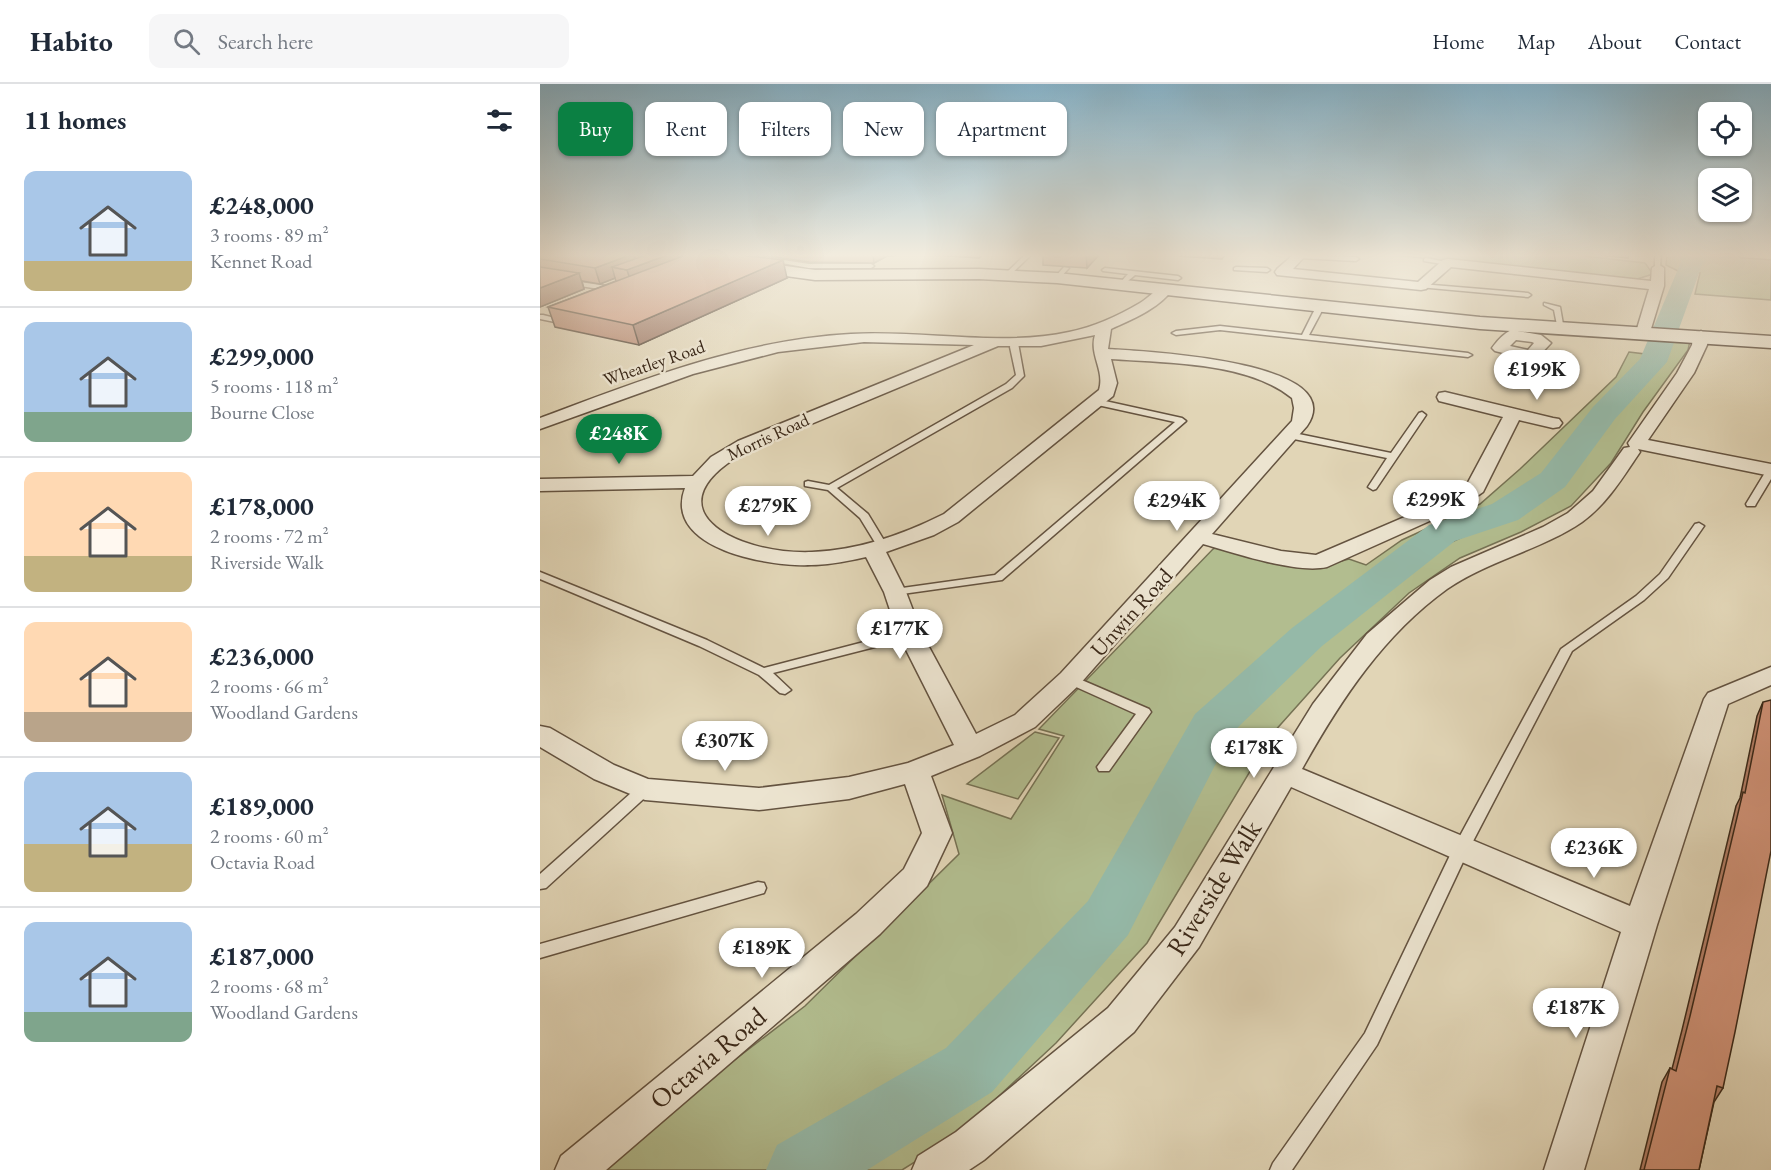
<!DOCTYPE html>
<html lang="en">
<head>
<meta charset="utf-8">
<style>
  :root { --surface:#fff; --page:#f6f6f7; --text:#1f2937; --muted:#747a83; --line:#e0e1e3; --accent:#0b8043 }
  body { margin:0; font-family:"EB Garamond",serif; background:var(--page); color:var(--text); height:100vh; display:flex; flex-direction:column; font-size:22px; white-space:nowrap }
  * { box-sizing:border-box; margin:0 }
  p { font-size:20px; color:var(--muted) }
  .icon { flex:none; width:33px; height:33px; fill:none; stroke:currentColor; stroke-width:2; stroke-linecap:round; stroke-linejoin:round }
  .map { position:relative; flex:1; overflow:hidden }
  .sheet { display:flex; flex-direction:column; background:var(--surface); width:540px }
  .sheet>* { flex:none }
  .top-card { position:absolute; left:18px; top:18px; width:570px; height:54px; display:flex; gap:12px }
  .controls { position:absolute; left:1158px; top:18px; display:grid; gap:12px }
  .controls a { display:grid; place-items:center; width:54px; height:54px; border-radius:12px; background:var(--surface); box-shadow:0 2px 4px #0004; font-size:30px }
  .price { position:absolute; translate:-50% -51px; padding:0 14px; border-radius:21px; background:#fff; color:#222; font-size:20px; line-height:39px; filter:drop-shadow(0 2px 3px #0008) }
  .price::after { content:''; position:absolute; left:50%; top:36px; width:18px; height:14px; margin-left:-9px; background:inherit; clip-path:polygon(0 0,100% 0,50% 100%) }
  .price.current { background:var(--accent); color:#fff }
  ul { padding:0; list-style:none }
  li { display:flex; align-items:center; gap:18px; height:150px; padding:0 24px }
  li+li { border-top:2px solid var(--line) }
  li span { display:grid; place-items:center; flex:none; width:168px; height:120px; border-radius:12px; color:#555 }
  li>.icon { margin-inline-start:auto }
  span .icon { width:72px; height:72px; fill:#fffc; stroke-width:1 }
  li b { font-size:26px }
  h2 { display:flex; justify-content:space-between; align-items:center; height:72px; padding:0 24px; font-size:26px }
  .tag { padding:0 21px; border-radius:12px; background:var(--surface); box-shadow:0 2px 4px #0004; font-size:21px; line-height:54px }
  .tag.current { background:var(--accent); color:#fff }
  header { display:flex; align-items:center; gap:36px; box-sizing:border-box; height:84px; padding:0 30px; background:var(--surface); border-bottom:2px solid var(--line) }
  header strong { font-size:28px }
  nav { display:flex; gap:33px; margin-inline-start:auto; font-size:21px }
  .search { width:420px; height:54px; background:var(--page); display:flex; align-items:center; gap:15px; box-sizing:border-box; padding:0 21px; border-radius:12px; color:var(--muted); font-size:22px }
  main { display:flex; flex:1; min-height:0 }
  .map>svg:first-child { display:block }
  .green { fill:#b2bd8f; stroke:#767254; stroke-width:1.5 }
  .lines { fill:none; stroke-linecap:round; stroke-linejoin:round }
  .river { fill:#95b9a8; fill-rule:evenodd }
  .lane-casing { stroke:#645340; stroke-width:3 }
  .street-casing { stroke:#645340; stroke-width:3 }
  .secondary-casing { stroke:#3a2818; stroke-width:3 }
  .lane { fill:#ece4d0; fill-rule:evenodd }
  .street { fill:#ece4d0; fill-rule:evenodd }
  .secondary { fill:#ece4d0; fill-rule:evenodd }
  .wall { fill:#b27d65; stroke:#3a2818; stroke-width:1.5 }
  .shaded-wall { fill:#916653; stroke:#3a2818; stroke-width:1.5 }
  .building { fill:#cf9176; stroke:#3a2818; stroke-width:1.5 }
  .labels { text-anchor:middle; stroke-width:5; stroke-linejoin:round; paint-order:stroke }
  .far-street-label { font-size:18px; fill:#3a2818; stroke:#ece4d0 }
  .street-label { font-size:22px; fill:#3a2818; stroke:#ece4d0 }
  .near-street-label { font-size:27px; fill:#3a2818; stroke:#ece4d0 }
</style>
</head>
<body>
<header>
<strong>Habito</strong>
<div class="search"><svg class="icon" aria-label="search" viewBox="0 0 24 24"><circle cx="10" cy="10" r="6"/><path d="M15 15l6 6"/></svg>Search here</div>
<nav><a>Home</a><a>Map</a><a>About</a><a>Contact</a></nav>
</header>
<main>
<section class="sheet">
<h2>11 homes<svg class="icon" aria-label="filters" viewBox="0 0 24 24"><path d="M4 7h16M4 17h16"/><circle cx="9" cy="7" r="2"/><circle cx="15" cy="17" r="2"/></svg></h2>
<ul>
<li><span style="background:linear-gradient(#a9c7e8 75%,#c2b280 0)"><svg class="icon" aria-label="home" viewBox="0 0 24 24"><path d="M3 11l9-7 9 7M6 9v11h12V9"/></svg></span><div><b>£248,000</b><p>3 rooms · 89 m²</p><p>Kennet Road</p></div></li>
<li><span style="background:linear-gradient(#a9c7e8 75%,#7fa58c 0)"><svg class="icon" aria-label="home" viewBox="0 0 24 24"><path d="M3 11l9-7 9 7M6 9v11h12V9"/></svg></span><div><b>£299,000</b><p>5 rooms · 118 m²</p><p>Bourne Close</p></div></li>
<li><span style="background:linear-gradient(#ffd9b3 70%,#c2b280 0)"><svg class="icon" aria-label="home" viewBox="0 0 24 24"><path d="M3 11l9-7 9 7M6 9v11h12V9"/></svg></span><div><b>£178,000</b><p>2 rooms · 72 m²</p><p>Riverside Walk</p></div></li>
<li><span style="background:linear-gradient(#ffd9b3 75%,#b9a48a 0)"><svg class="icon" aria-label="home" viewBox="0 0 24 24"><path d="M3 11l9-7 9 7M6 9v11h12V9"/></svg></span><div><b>£236,000</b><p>2 rooms · 66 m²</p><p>Woodland Gardens</p></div></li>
<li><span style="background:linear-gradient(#a9c7e8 60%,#c2b280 0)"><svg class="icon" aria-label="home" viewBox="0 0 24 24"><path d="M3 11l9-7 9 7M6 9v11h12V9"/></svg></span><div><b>£189,000</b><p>2 rooms · 60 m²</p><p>Octavia Road</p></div></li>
<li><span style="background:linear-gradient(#a9c7e8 75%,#7fa58c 0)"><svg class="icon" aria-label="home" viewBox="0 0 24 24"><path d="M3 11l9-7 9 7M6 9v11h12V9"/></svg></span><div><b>£187,000</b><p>2 rooms · 68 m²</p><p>Woodland Gardens</p></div></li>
</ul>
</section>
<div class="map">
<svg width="1231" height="1086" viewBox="0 0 1231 1086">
  <rect width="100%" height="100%" fill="#e1d5b6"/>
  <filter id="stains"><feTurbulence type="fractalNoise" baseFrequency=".00333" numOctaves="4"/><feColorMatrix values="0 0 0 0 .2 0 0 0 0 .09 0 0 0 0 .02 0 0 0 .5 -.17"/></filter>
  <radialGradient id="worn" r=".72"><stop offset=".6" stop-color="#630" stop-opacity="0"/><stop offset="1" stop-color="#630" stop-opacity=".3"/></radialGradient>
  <g class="green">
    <path d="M853 171H1036L1105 179 1113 190 1094 196Z"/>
    <path d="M1127 171H1231V216L1155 210 1160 189 1138 187 1126 181Z"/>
    <path d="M1132 255 1150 257 1148 266 1103 328 1071 379 1031 422 981 448 920 474 869 509 800 574 733 649 607 859 516 959 415 1053 362 1086H285L437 996 583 834 665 673 704 627 834 511 892 467 964 434 1020 402 1061 344 1115 283Z"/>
    <path d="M1089 268 1105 270 1102 279 999 395 965 421 926 437 892 447 838 485 691 606 661 638 564 816 422 972 227 1086H51L265 922 419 770 402 711 471 735 524 652 499 645 673 465 679 462 783 482 809 475 826 481 862 456 940 420 980 385 1076 293Z"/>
    <path d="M495 648 519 654 478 715 427 700Z"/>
  </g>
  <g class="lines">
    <path class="river" d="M1139 171H1161L1163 178 1127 278 1075 335 1025 403 978 436 915 457 782 562 691 650 588 851 452 1008 327 1086H226L237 1061 406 964 548 817 655 630 752 544 889 441 952 420 1001 389 1053 323 1100 275 1141 178Z"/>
    <defs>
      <g id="lane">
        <path d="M200 171H211L269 180H331L334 182 331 184H269Z"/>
        <path d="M485 171H491L469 192H465V190Z"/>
        <path d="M757 171 816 173 819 175 816 177 759 174 756 172Z"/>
        <path d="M1115 171H1121L1120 183 1115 182Z"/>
        <path d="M1198 171H1231V175L1201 173Z"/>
        <path d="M886 174 911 179 908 181 884 177V175Z"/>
        <path d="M524 183 529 184 519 195H515V193Z"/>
        <path d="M696 183 727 184 730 186 727 188 694 186V184Z"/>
        <path d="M565 184 638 192 641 194 638 196 595 191 582 202 579 200 588 190 563 187 562 186Z"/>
        <path d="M0 192 73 203 76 205 73 207 0 196Z"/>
        <path d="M881 200 988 209 991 211 988 213 879 203 878 202Z"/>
        <path d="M781 219 785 221 769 251 928 269 932 271 928 273 680 246 636 251 632 249 636 247 680 242 762 251 777 221Z"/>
        <path d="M1004 219 1020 223 1024 246H1018L1014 226 1004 221Z"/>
        <path d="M3 231 19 235 27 232 31 234 20 239 0 235V231Z"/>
        <path d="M471 257 478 259 484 292 472 304 297 404 328 430 348 463 347 465H339L320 434 288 406 265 402V398L268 397 289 401 466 300 476 291 470 263Z"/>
        <path d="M556 315 642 334 646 337 462 496 355 511 351 510 349 508 351 506 355 505 455 491 635 338 553 320 552 318Z"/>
        <path d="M882 328 886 331 836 405 833 406 828 403 847 374 749 354 744 351 749 348 851 369 879 329Z"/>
        <path d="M1231 384V395L1216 420 1215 422H1207L1206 420 1226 387Z"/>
        <path d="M1159 439 1164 442 1128 494 1104 516 1032 567 930 763 837 961 752 1086H730L733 1079 825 949 914 763 1021 565 1096 512 1120 490 1155 440Z"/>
        <path d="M0 488 167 556 224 584 370 546 376 550 374 553 233 589 251 606 245 610 240 609 219 591 159 562 0 495Z"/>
        <path d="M530 591 609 625 611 628 569 687H559L557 683 596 630 525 598 524 595 525 592Z"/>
        <path d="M105 700 110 701 112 705 110 709 6 804 0 805V790L100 701Z"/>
        <path d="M218 798 224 799 226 804 224 809 0 874V860Z"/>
      </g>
      <g id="street">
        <path d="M753 171H766L753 185 878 198 903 176 908 175 1111 197 1112 184 1118 180 1124 184V202L1110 248 1103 252 1096 248 1109 205 911 183 886 205 881 206 737 191 735 188 737 185Z"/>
        <path d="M626 201 633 205C618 225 593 235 571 245L568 265C598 267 812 276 767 342L672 450 741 467 776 471 909 414 925 404 963 333 899 317 897 313 899 309 905 308 1013 334 1019 335 1022 339 1019 343 1013 344 979 336 943 408 923 422 787 483C756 490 695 469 663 460L539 601 495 643 440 672 391 692 412 749 387 802 340 850 66 1086H15L21 1072 316 830 364 785 382 749 365 700 309 715 219 726 105 716 54 695 0 663V642L10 644 74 681 108 695 219 704 309 693 368 679 414 661 358 550 344 508 326 473C308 477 290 481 271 481 232 483 122 466 145 404L0 407V395L153 392 171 373 198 357 434 261 324 258 238 268 153 290 0 345V334C101 296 202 256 311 250 381 246 462 263 529 248 554 243 578 232 600 219 609 214 617 203 626 201ZM555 251C549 271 565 286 559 306L404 430C362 451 319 466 272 468 195 471 102 423 211 365L458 262H501ZM571 275C627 279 708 278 752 314L754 324 752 337 521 589 475 631 436 650 382 550 366 508 346 468 394 451 418 438 573 312 577 299Z"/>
        <path d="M972 246 1001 251 1011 259 997 274 991 276 955 267 952 264C957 257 964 249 972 246ZM976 256 992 258 994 259 988 266 970 262Z"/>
        <path d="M1161 247 1169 252 1167 261 1154 289 1108 356 1231 380V392L1098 365 1100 368C1083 393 1067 420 1042 438 1001 466 949 476 907 505 843 551 800 617 762 685L1090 822 1164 615 1168 609 1231 583V601L1188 620 1117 841 1044 1086H1004L1081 848 751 703 659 863 594 948 444 1076 429 1086H372L378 1072 416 1048 568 924 635 843 773 620 827 550 890 496 911 483 1003 443 1028 429 1053 407 1084 364 1090 363 1088 359 1137 289 1152 261 1153 252Z"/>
      </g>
      <path id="secondary" d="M121 171H164L275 186 439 185 517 189 940 233 1231 252V264L940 245 517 199 439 195 275 196 129 176 123 175Z"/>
    </defs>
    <use href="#lane" class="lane-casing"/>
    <use href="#street" class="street-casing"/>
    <use href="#secondary" class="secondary-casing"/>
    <use href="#lane" class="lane"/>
    <use href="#street" class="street"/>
    <use href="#secondary" class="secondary"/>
  </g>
  <g class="wall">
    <path d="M0 171H205L247 194 99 261 15 243 8 223 76 197 75 194 60 200 42 197 44 205 0 223Z"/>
    <path d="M222 171H356L353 172H347L334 179 269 178Z"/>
    <path d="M395 171H442L439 174Z"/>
    <path d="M503 171H559L547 184 503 181Z"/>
    <path d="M639 171H685L682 175 639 172Z"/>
    <path d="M1058 171H1088V174Z"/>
    <path d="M1223 618 1183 1004 1174 1018 1159 1086H1100L1122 998 1130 984 1132 985 1142 946 1196 722 1200 714 1217 632Z"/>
  </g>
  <g class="shaded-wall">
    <path d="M90 171H94L98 182 127 171H138L142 185 93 205 87 186 72 183 75 194 60 200 55 184Z"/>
    <path d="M333 171H347V172L334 179Z"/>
    <path d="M546 171H559L547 184Z"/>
    <path d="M243 176 247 194 99 261 93 241Z"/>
    <path d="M39 189 44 205 0 223V204Z"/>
  </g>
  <g class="building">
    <path d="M0 171H90L55 184 0 175Z"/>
    <path d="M106 171H127L87 186 72 183Z"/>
    <path d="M143 171H201L243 176 93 241 8 223 143 172Z"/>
    <path d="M0 183 39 189 0 204Z"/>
    <path d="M1231 616V767L1195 948 1183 1004 1177 1002 1159 1086H1104L1130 984 1136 987 1150 932 1203 708 1205 709 1223 618Z"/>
  </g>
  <linearGradient id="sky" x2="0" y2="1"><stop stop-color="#87b6ce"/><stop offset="0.53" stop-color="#f2ecde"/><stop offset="1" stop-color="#f2ecde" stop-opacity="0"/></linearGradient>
  <rect width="1231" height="323" fill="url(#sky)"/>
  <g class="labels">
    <g class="far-street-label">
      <text transform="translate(114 279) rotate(-19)" y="6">Wheatley Road</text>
      <text transform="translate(228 353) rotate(-25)" y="6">Morris Road</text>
    </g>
    <g class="street-label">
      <text transform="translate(591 528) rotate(-48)" y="8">Unwin Road</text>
    </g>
    <g class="near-street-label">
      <text transform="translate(674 804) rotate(-58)" y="9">Riverside Walk</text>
      <text transform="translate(168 974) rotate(-40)" y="9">Octavia Road</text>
    </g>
  </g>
  <rect width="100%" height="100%" filter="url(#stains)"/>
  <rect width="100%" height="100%" fill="url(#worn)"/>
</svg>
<div class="controls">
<a><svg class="icon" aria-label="locate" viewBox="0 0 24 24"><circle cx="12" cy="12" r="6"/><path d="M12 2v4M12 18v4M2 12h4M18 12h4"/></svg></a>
<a><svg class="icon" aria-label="layers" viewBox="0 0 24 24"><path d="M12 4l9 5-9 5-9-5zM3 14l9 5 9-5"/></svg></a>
</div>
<b class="price" style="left:997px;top:317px">£199K</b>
<b class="price current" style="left:79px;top:381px">£248K</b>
<b class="price" style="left:896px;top:447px">£299K</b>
<b class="price" style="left:637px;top:448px">£294K</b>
<b class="price" style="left:228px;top:453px">£279K</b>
<b class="price" style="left:360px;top:576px">£177K</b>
<b class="price" style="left:185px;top:688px">£307K</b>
<b class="price" style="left:714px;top:695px">£178K</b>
<b class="price" style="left:1054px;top:795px">£236K</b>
<b class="price" style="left:222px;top:895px">£189K</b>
<b class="price" style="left:1036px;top:955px">£187K</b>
<div class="top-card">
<a class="tag current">Buy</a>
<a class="tag">Rent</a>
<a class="tag">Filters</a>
<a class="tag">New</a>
<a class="tag">Apartment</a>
</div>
</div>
</main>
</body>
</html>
